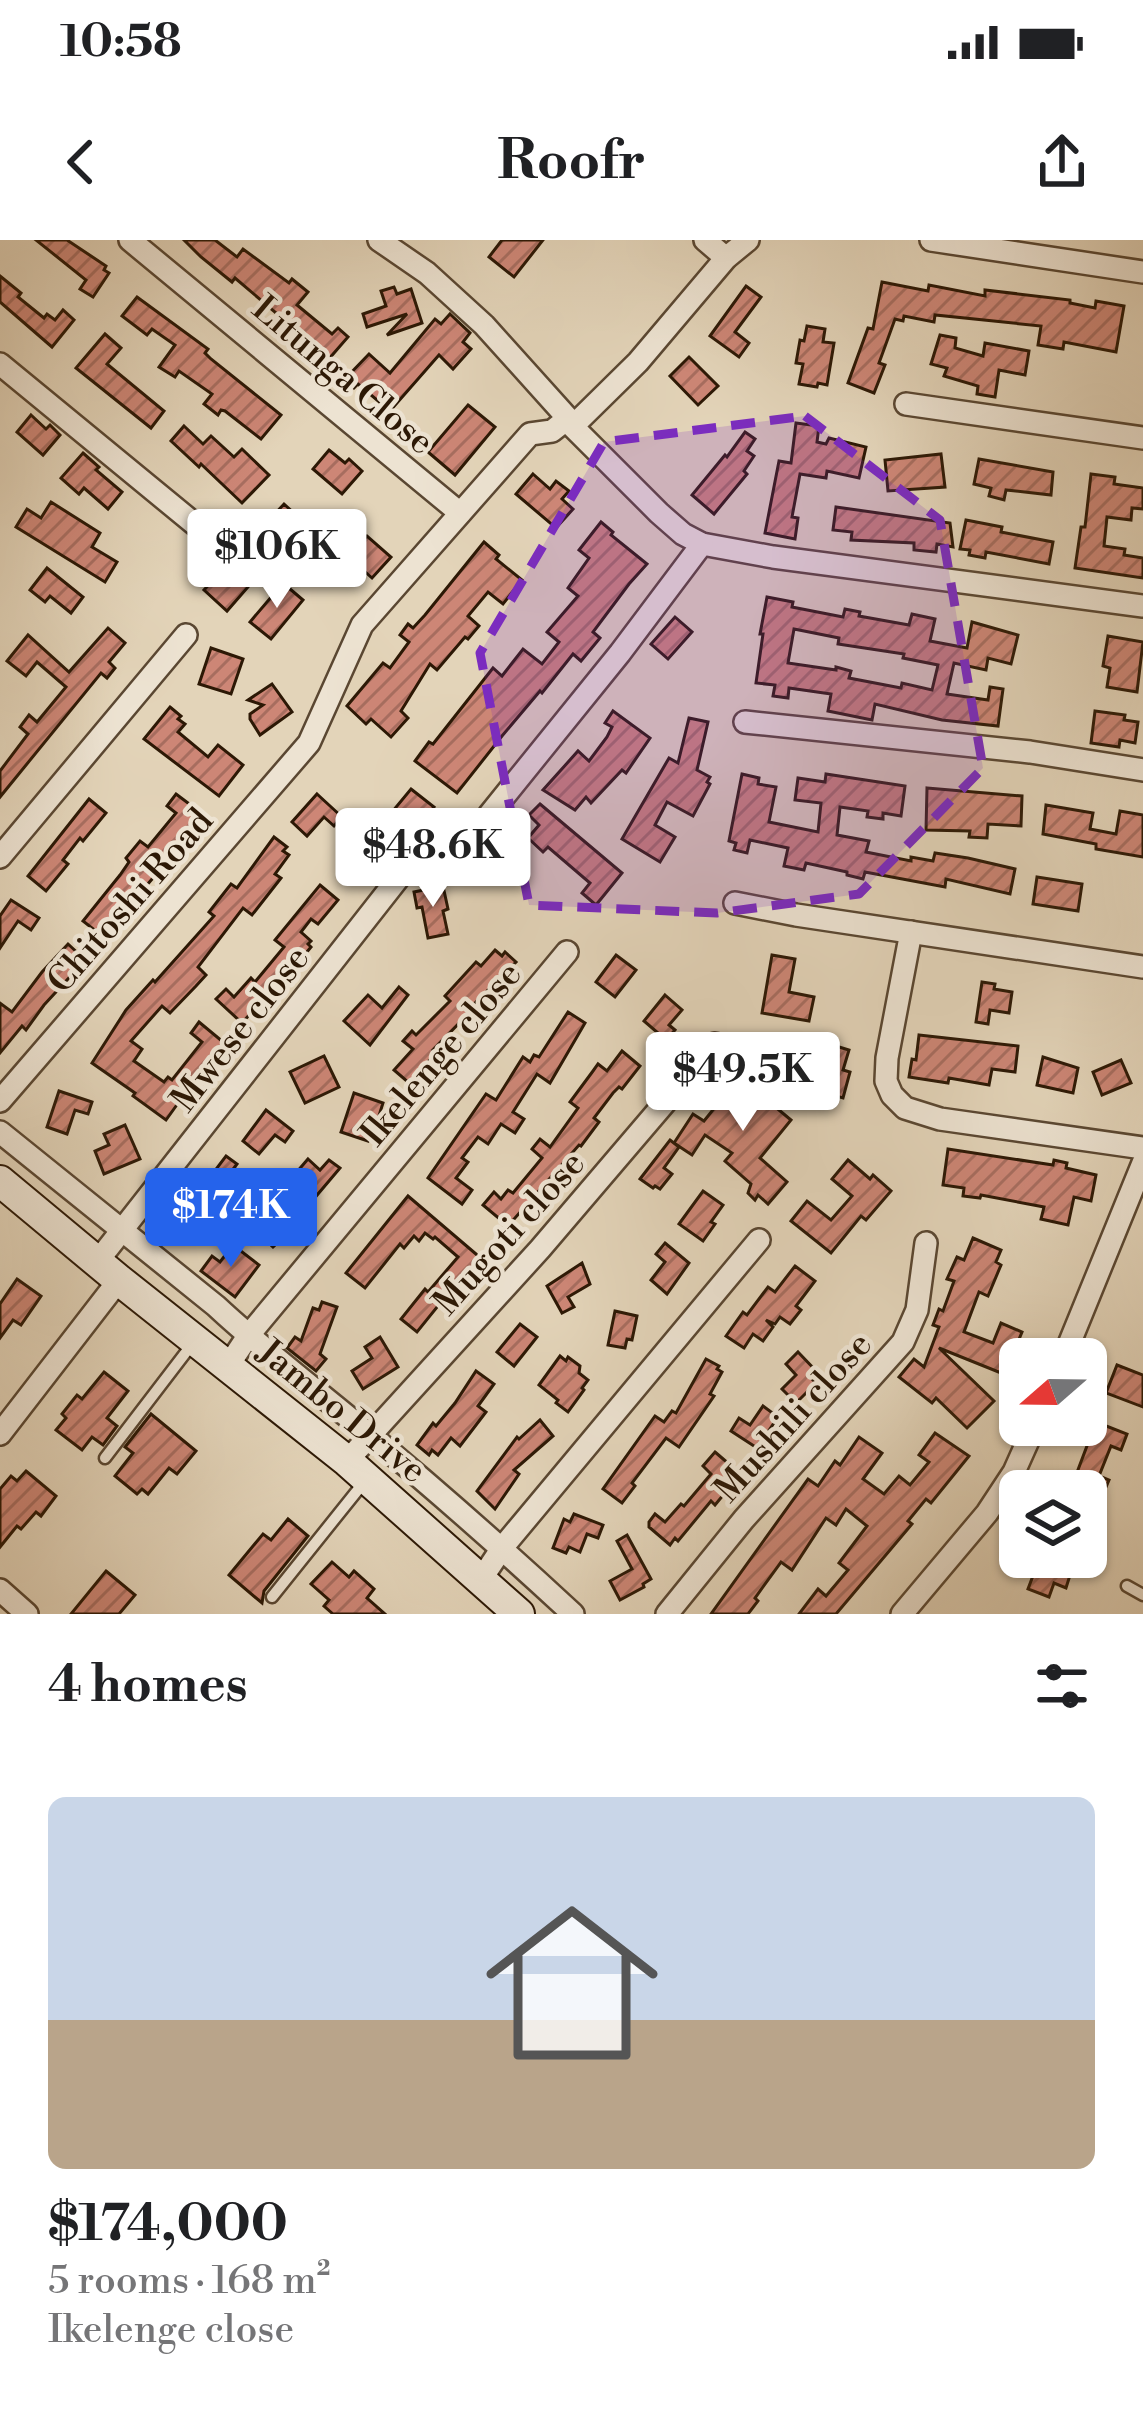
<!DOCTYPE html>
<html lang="en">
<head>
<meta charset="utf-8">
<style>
  :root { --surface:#fff; --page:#f6f6f6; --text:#202124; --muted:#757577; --accent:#2563eb }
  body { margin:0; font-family:"Libre Bodoni",serif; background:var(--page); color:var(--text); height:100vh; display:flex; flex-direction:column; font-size:45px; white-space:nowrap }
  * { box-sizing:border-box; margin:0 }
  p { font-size:39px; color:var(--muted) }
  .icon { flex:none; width:66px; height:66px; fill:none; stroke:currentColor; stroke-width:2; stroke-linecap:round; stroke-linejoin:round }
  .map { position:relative; height:1374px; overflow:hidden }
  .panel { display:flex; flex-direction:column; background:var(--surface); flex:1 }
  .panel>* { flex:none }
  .needle { width:78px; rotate:250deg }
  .fabs { position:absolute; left:999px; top:1098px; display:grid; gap:24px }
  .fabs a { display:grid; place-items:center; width:108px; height:108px; border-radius:18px; background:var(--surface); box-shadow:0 3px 9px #0004; font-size:60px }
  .price { position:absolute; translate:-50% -102px; padding:0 27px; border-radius:12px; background:#fff; color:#222; font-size:39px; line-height:78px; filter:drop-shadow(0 3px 6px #0008) }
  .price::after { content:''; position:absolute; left:50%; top:72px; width:36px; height:27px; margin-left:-18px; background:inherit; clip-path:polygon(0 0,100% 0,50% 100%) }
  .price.active { background:var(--accent); color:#fff }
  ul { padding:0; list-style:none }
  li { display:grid; align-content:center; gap:24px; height:636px; padding:0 48px }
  li span { display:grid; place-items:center; height:372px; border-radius:18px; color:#555 }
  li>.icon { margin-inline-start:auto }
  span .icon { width:216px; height:216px; fill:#fffc; stroke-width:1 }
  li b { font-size:51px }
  h2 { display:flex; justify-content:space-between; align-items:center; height:144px; padding:0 48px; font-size:51px }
  .status { display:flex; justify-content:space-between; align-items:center; height:84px; padding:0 60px; background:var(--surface); direction:ltr }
  .status svg { height:33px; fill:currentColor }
  header { display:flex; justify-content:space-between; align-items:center; height:156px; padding:0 48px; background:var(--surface); font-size:54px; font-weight:700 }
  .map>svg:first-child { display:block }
  .building { fill:url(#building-hatch); stroke:#2c1805; stroke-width:3; fill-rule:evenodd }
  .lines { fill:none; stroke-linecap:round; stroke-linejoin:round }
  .lane-casing { stroke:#5a4732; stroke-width:15 }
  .street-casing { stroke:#5a4732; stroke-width:26 }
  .secondary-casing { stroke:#2c1805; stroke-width:34 }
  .lane { stroke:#ede3d2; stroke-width:10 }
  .street { stroke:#ede3d2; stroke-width:21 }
  .secondary { stroke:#ede3d2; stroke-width:30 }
  .marked { fill:#7b2cbf; fill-opacity:0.2; stroke:#7b2cbf; stroke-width:9; stroke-dasharray:24 15; stroke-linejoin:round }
  .labels { text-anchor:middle; stroke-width:9; stroke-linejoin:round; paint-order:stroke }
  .street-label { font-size:36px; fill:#2c1805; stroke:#ede3d2 }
</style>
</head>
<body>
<div class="status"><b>10:58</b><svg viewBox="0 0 49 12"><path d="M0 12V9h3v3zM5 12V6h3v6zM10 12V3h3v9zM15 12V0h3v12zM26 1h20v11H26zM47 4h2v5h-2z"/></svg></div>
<header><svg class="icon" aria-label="back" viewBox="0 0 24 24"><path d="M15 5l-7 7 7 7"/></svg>Roofr<svg class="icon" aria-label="share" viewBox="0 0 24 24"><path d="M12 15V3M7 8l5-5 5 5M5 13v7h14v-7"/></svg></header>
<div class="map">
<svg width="1143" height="1374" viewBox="0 0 1143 1374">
  <defs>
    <pattern id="building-hatch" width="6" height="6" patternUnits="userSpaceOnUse" patternTransform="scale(3)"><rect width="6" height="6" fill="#cd8676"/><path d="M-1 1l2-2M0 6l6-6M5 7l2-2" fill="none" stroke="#a76d5f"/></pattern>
  </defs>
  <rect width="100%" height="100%" fill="#e3d4b9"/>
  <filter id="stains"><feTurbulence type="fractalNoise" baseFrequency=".00167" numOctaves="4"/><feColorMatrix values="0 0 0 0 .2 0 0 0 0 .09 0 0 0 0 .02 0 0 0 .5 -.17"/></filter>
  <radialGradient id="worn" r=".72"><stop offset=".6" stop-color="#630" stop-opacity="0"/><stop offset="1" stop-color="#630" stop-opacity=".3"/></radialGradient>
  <g class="building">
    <path d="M36 0H67L106 26 104 30 109 33 93 57 80 49 86 40Z"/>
    <path d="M184 0H215L237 17 243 9 289 43 292 39 308 52 297 65 332 94 338 88 348 97 327 121 300 97 302 95 235 38 232 42 201 17Z"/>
    <path d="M502 0H543L514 37 489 17Z"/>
    <path d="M0 36 21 53 18 57 44 78 47 74 55 80 63 70 74 80 52 107 0 62Z"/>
    <path d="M882 42 928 51 929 45 985 56V50L1070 60V63L1095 68 1096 61 1124 66 1116 112 1064 102 1063 109 1038 105 1041 86 935 75 934 82 904 76 903 81 895 79 879 123 885 125 874 153 848 143 868 88 873 89Z"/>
    <path d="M746 46 761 57 735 92 749 103 739 117 710 96Z"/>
    <path d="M394 47 397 54 411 49 422 83 387 95 407 74 367 87 363 74 386 66 381 51Z"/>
    <path d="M137 57 208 109 205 113 211 119 281 175 261 199 225 171 221 170 218 175 204 164 212 154 179 131 175 137 159 127 175 105 152 89 147 95 122 76Z"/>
    <path d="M450 74 470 93 463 102 471 109 453 129 439 115 390 171 358 144 354 148 345 139 369 114 390 133 435 79 441 84Z"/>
    <path d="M807 86 825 89 823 102 834 103 827 145 818 143 817 147 799 144 803 124 796 123 800 100 804 101Z"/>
    <path d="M105 94 121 108 107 124 164 171 151 188 76 128Z"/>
    <path d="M940 95 956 98 955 108 983 116 985 103 1029 111 1025 135 999 130 995 157 977 154 978 146 944 136 947 128 931 124Z"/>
    <path d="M689 117 718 146 698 165 670 136Z"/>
    <path d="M468 165 495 187 455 235 428 212Z"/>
    <path d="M31 175 46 189 50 185 60 195 43 215 17 192Z"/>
    <path d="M796 183 819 186 817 202 826 204 829 198 866 207 859 238 827 231 826 238 800 234 792 277 798 278 795 299 765 293 779 221 791 223Z"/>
    <path d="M184 186 203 204 211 196 234 217 242 209 269 235 242 263 201 224 199 227 171 201Z"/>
    <path d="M745 192 755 199 747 211 754 216 744 231 747 234 714 274 692 255 725 215 727 217Z"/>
    <path d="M329 210 345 223 349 219 362 231 342 254 313 229Z"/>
    <path d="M83 213 99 227 96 230 122 252 108 269 84 248 79 254 61 238Z"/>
    <path d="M941 214 945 247 888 251 885 220Z"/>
    <path d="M979 219 1053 232 1051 255 1006 250 1004 260 989 256 991 248 974 244Z"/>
    <path d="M533 234 550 249 556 241 569 251 562 259 573 269 556 288 516 254Z"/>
    <path d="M1091 234 1115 237 1114 244 1143 248V269L1132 268 1131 280 1107 277 1104 306 1125 309 1124 315 1143 318V338L1075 328 1081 287H1085Z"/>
    <path d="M51 262 100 293 92 307 117 322 105 342 16 287 27 269 41 278Z"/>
    <path d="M284 264 297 276 300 272 325 293 329 289 353 311 367 296 391 317 372 338 353 321 333 342 325 334 319 341 299 323 310 310 272 277Z"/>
    <path d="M836 267 950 283 953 307 937 304 936 312 914 310V303L851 300 852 292 833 290Z"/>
    <path d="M966 280 1002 287 1001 292 1053 302 1049 324 986 312 985 318 969 315 970 310 960 309Z"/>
    <path d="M601 282 613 292 611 295 647 324 629 344 593 392 600 398 581 421 573 414 542 453 540 451 502 496 457 553 415 521 429 502 433 504 493 428 502 436 523 409 542 424 559 402 547 392 578 356 568 348 589 318 579 310Z"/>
    <path d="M484 302 499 315 496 319 522 340 503 364 488 352 468 376 479 386 468 399 465 397 437 430 430 424 401 471 408 478 391 497 371 479 366 484 347 466 383 423 390 428 409 402 400 395 408 384 413 388 425 375Z"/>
    <path d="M47 328 83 357 71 373 50 356 45 362 30 350Z"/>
    <path d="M219 334 231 345 238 338 248 347 227 371 204 350Z"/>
    <path d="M283 343 303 360 271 399 250 382Z"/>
    <path d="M767 357 793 362 792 367 843 377 845 369 860 372 859 376 909 385 912 374 935 379 930 401 967 408 972 382 1018 395 1011 424 988 418 986 430 954 423 947 454 988 460 990 447 1003 449 998 486 942 480 875 464 872 480 828 471 831 454 789 448 788 458 773 456 775 445 756 443 763 394H760ZM794 389 839 398 838 404 904 414 903 418 938 425 932 450 902 443 901 448 849 438 851 431 836 427V430L788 423Z"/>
    <path d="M675 377 692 392 668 419 651 404Z"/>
    <path d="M108 388 125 403 109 422 115 428 107 438 101 433 0 557V531L28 494 20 487 29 475 37 482 66 447 37 422 26 436 7 421 28 395 69 432Z"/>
    <path d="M1108 396 1143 402 1137 452 1107 447 1110 428 1103 426Z"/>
    <path d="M211 408 243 419 231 454 199 444Z"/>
    <path d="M272 444 292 472 260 495 250 479V474L263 465 248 460Z"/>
    <path d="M170 467 181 476 178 479 185 484 178 492 208 517 218 505 243 525 219 556 144 499Z"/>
    <path d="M613 471 650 498 626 533 622 530 591 563 586 557 575 570 543 550 578 511 589 521 607 497 612 487 605 483Z"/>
    <path d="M1095 471 1125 475 1124 480 1138 482 1135 503 1120 500 1119 507 1091 503Z"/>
    <path d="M689 478 708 482 697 530 710 537 707 542 710 544 693 576 667 562 655 585 675 597 660 622 622 599 669 518 678 523Z"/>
    <path d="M742 534 759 538 758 544 776 547 769 582 818 592 821 563 795 560 798 538 825 542 826 534 905 546 901 576 883 573V579L867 577 868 571 840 567 837 595 869 601 866 612 911 621V617L933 621 935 613 968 618 1015 629 1010 654 946 639 945 647 865 632 863 639 847 635V632L806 623 804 630 784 626 788 608 750 600 747 613 734 610 736 603 729 601Z"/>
    <path d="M927 548 1022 556 1021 586 988 584 987 598 969 597 970 591 926 590Z"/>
    <path d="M411 549 434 567 425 579 450 601 460 589 481 607 466 625 456 627 392 572Z"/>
    <path d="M176 554 200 572 194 580 196 581 159 631 140 653 138 651 102 696 83 681 120 635 129 622 126 618 140 601 148 607 176 573 167 566Z"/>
    <path d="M317 554 342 577 334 586 324 577 307 596 292 582Z"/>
    <path d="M89 559 106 573 83 601 80 598 63 620 68 624 46 651 28 636Z"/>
    <path d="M540 564 622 633 596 665 582 653 590 643 548 607 543 612 528 598 539 585 529 575Z"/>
    <path d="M1046 565 1093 573 1090 589 1116 594 1120 571 1143 575V617L1096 609V604L1043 594Z"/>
    <path d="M366 589 381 614 370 621 366 615 350 626 338 607Z"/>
    <path d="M274 597 287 607 283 611 289 615 275 634 281 638 252 675 243 668 198 727 206 735 196 746 170 773 162 766 131 801 142 809 134 821 164 842 168 837 172 840 202 802 191 793 199 782 234 811 227 820 221 815 203 837 199 834 166 880 133 856 135 853 92 823 126 770 153 740 155 742 214 676 209 672 231 644 237 648Z"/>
    <path d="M1037 637 1082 644 1078 671 1033 664Z"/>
    <path d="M320 645 338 660 318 684 311 679 301 692 311 701 308 704 311 707 286 737 284 736 242 783 216 759 226 749 234 757 251 738 255 742 284 707 275 700Z"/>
    <path d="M443 646 448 669 443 671 448 694 428 698 422 667 417 668 414 652Z"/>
    <path d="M11 660 39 678 31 690 18 681 0 708V676Z"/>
    <path d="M68 704 81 716 74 724 78 728 44 765 26 790 22 786 0 813V763L12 772 42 732Z"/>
    <path d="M495 710 502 716 505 712 516 722 467 771 469 773 433 810 436 813 409 843 394 830 413 809 403 801 412 791 416 795 450 761 445 756 476 722 481 726Z"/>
    <path d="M616 715 636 730 615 757 596 742Z"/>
    <path d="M772 715 795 719 789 752 814 757 809 781 762 773Z"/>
    <path d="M982 742 995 744 994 749 1012 752 1009 773 990 770 988 784 976 782Z"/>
    <path d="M399 747 408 755 370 805 344 781 368 755 382 768Z"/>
    <path d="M665 755 682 770 669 785 675 790 666 800 644 781Z"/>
    <path d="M568 772 585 783 550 843 537 834 513 872 524 879 515 893 501 884 488 904 478 897 462 918 468 922 456 938 472 950 462 964 428 938 486 854 496 860 523 817 530 822 534 815 539 817Z"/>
    <path d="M811 794 827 799 826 803 849 810 843 830 850 832 843 858 796 845Z"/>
    <path d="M919 795 1018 806 1015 832 992 829 989 845 949 838 948 843 909 837 912 819 916 820Z"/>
    <path d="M622 811 640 826 622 849 619 847 613 853 594 878 599 882 581 906 579 905 508 986 483 965 494 952 501 959 508 950 513 953 542 918 532 909 540 899 550 907 578 868 570 862 593 831 598 824 607 831Z"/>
    <path d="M324 816 339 847 305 863 290 832Z"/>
    <path d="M1043 817 1078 828 1073 853 1037 845Z"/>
    <path d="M1121 820 1131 843 1102 855 1093 832Z"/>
    <path d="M744 831 772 854 767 860 791 880 760 918 787 942 768 964 758 955 755 960 748 953 751 944 725 921 732 913 705 895 692 915 674 903 693 874 704 881Z"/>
    <path d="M59 851 92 862 88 874 75 870 67 894 47 887Z"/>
    <path d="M354 853 383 863 373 895 370 894 368 901 341 892Z"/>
    <path d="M266 870 293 891 285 902 275 895 259 914 243 901Z"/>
    <path d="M125 885 140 919 104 934 95 911 109 905 104 894Z"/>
    <path d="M670 900 679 907 664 928 672 934 660 949 655 946 653 948 640 939Z"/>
    <path d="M948 909 1053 925 1054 920 1067 923 1066 928 1096 935 1091 961 1074 957 1068 985 1041 979 1044 967 981 955 980 958 963 956 964 948 943 945Z"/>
    <path d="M226 916 237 924 234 928 240 932 225 951 234 957 204 994 194 986 181 1004 159 988 170 974 174 978 188 958 192 961Z"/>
    <path d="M308 919 320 930 329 920 340 928 312 961 289 941Z"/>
    <path d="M848 920 870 939 873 935 891 951 866 980 861 976 831 1013 791 981 807 961 831 980 852 956 832 939Z"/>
    <path d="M703 951 723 965 711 982 715 984 703 1001 679 984Z"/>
    <path d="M408 956 483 1020 458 1049 454 1046 417 1092 401 1079 425 1049 428 1052 458 1017 435 997 433 999 425 993 419 1001 414 996 404 1008 400 1004 365 1048 346 1033Z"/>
    <path d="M281 968 298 984 273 1007 258 993Z"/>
    <path d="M973 998 1001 1010 996 1022 1001 1025 988 1056 979 1052 964 1092 993 1103 1001 1083 1022 1092 1015 1109 1021 1111 1011 1137 939 1108 994 1161 967 1188 936 1158 932 1163 899 1137 914 1119 924 1127 939 1087 933 1085 939 1069 943 1071 954 1041 947 1039 957 1017 964 1020Z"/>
    <path d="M665 1003 689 1023 667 1054 651 1040 665 1022 656 1014Z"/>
    <path d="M233 1005 259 1025 235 1057 201 1031 212 1016 220 1022Z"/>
    <path d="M582 1023 590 1044 568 1057 574 1067 562 1073 547 1046Z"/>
    <path d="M795 1026 815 1041 796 1066 801 1070 790 1084 780 1077 775 1084 766 1080 773 1087 763 1101 753 1094 744 1108 726 1096 743 1072 747 1075 768 1047 775 1052Z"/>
    <path d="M17 1039 41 1056 21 1085 13 1080 0 1098V1064Z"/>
    <path d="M322 1062 337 1067 320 1114 326 1119 316 1131 287 1108 295 1097 301 1101 313 1068 319 1070Z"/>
    <path d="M615 1071 637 1076 632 1100 627 1099 625 1108 608 1105Z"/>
    <path d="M520 1084 537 1097 514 1126 497 1112Z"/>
    <path d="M380 1097 398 1127 363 1149 352 1131 372 1118 365 1107Z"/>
    <path d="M798 1112 819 1134 813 1140 816 1143 796 1163 782 1149 796 1135 786 1124Z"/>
    <path d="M560 1116 566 1121 568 1117 580 1126 579 1133 588 1140 582 1148 584 1150 568 1172 556 1163 558 1160 539 1145Z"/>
    <path d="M706 1119 719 1126 717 1129 722 1132 710 1154 714 1156 679 1207 666 1198 632 1243 635 1246 622 1263 603 1249 655 1176 664 1182 672 1171 676 1173Z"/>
    <path d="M1117 1125 1143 1135V1167L1106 1153Z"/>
    <path d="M476 1131 494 1144 478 1166 486 1172 460 1206 451 1198 438 1215 432 1210 429 1215 417 1205 433 1183 436 1186 455 1163Z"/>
    <path d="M104 1132 128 1151 107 1178 117 1186 103 1205 92 1197 82 1210 56 1190 66 1178 62 1174 77 1155 82 1159Z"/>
    <path d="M763 1166 778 1177 757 1208 731 1191 739 1178 750 1185Z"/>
    <path d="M151 1174 196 1211 177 1234 169 1228 148 1254 142 1249 137 1254 115 1236 133 1213 125 1207Z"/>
    <path d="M540 1180 553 1196 514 1230 519 1234 495 1269 477 1251 517 1197 519 1199Z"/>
    <path d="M1096 1182 1127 1194 1121 1210 1111 1206 1099 1236 1109 1240 1103 1254 1095 1251H1070Z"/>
    <path d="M935 1193 969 1216 931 1263 926 1259 908 1281 912 1284 836 1374H799L818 1349 826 1356 848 1330 839 1323 867 1286 846 1269 836 1285 826 1278 792 1330 781 1322 755 1358 758 1361 748 1374H711L808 1239 818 1246 835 1221 840 1225 859 1197 882 1213 863 1239 884 1254 899 1236 910 1245 929 1222 919 1215Z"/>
    <path d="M715 1212 736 1230 729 1238 734 1242 715 1265 711 1261 678 1301 675 1298 670 1305 649 1287V1282L655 1274 665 1282 681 1264 684 1266 711 1234 703 1226Z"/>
    <path d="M26 1231 56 1256 41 1276 36 1272 21 1289 17 1286 0 1307V1249L11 1236 17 1241Z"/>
    <path d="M574 1274 603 1285 598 1298 587 1294 580 1312 569 1307 566 1313 553 1308 564 1279 570 1282Z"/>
    <path d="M288 1279 308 1296 264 1351 262 1363 229 1335 263 1294 271 1300Z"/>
    <path d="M627 1295 651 1339 643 1344 644 1347 620 1360 610 1341 632 1329 617 1301Z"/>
    <path d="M1039 1320 1071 1332 1066 1348 1054 1343 1049 1357 1028 1349Z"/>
    <path d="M332 1322 349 1337 354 1331 374 1349 367 1358 385 1374H333L324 1366 329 1360 311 1344Z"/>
    <path d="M106 1331 135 1355 119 1374H71Z"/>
  </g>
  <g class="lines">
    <defs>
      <g id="lane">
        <path d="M105 1218 193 1103"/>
        <path d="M1127 1346 1143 1355"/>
        <path d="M272 1357 365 1241"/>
      </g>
      <g id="street">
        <path d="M130 0 460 273"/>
        <path d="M379 0 427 33 484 85 574 185"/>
        <path d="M705 0 726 18"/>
        <path d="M931 0 1143 32"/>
        <path d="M0 124 242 323"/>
        <path d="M906 164 1143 198"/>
        <path d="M566 180 659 273 683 294 702 304 773 317 1143 366"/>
        <path d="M745 482 1030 512 1143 530"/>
        <path d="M489 575 620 413 702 304"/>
        <path d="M0 617 186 395"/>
        <path d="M735 663 796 675 1143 727"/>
        <path d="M911 692 887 818 886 841 892 855 905 868 940 879 1143 908"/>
        <path d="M0 861 309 503 362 385 530 194 552 191 566 180 574 185 638 122 726 18 748 0"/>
        <path d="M0 892 216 1066C263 1110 315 1149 365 1191 436 1250 505 1311 573 1374"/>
        <path d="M97 1022 407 627"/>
        <path d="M1063 1119 1143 923"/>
        <path d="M228 1126 248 1096 567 712"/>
        <path d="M0 1194 119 1040"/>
        <path d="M347 1221 540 1009 715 804"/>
        <path d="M482 1338 502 1308 759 1000"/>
        <path d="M0 1350 27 1374"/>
        <path d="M667 1374 744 1279 903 1102 917 1070 926 1003"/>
        <path d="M902 1374 987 1273 1014 1232 1035 1185"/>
      </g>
      <path id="secondary" d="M0 941 119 1040 347 1221 519 1374"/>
    </defs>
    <use href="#lane" class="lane-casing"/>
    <use href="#street" class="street-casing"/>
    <use href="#secondary" class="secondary-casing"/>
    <use href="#lane" class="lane"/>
    <use href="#street" class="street"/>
    <use href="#secondary" class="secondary"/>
  </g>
  <path class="marked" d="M805 176 940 280 983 528 859 654 717 673 529 665 480 413 604 202Z"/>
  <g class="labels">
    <g class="street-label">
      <text transform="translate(344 134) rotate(40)" y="13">Litunga Close</text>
      <text transform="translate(129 660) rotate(-49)" y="13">Chitoshi Road</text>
      <text transform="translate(239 788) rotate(-52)" y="13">Mwese close</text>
      <text transform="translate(440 813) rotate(-50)" y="13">Ikelenge close</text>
      <text transform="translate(508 992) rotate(-48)" y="13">Mugoti close</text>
      <text transform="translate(343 1170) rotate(39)" y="13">Jambo Drive</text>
      <text transform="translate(792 1176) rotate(-48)" y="13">Mushili close</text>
    </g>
  </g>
  <rect width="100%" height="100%" filter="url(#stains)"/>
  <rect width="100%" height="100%" fill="url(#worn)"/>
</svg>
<div class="fabs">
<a><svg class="needle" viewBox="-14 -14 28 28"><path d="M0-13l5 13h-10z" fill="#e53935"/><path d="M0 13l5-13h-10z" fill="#757577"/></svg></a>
<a><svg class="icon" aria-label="layers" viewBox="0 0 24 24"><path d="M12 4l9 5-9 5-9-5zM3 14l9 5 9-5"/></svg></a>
</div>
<b class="price" style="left:277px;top:371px">$106K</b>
<b class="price" style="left:433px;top:670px">$48.6K</b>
<b class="price" style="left:743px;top:894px">$49.5K</b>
<b class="price active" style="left:231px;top:1030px">$174K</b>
</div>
<section class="panel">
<h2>4 homes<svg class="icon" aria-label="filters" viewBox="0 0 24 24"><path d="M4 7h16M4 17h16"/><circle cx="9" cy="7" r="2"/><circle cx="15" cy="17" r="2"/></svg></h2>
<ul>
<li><span style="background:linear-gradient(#c9d6e8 60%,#b9a48a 0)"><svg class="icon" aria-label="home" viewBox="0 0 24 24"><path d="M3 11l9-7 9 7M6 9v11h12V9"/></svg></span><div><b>$174,000</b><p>5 rooms · 168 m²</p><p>Ikelenge close</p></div></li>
</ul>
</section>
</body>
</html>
